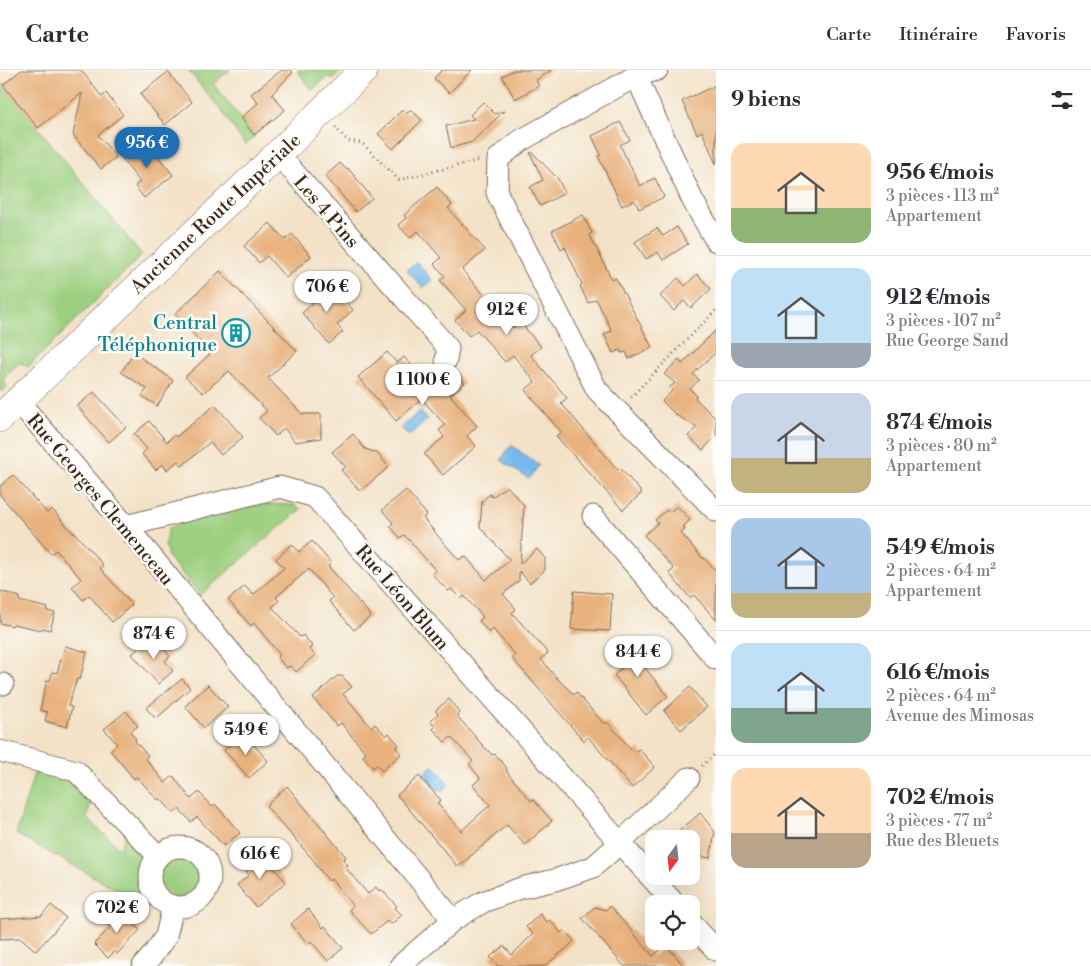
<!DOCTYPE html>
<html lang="fr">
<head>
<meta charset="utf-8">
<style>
  :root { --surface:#fff; --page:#f2f2f3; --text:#2b2b33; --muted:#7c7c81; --line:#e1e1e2; --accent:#1f6fb2 }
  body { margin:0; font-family:"Libre Bodoni",serif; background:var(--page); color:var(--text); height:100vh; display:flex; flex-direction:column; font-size:19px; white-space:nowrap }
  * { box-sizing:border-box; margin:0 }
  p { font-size:16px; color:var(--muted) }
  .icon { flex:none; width:28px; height:28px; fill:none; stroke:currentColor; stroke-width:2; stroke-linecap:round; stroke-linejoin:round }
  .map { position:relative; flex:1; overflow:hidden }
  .details { display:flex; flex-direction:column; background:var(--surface); width:375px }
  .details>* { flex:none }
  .needle { width:32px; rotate:195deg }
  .tools { position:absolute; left:645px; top:760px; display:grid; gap:10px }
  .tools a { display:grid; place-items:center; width:55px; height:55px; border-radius:10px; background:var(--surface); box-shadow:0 5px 20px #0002; font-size:25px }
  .price { position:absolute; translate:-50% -42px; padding:0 11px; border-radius:18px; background:#fff; color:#222; font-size:16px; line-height:32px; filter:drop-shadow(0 1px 2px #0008) }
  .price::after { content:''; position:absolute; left:50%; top:30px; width:15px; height:11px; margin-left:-8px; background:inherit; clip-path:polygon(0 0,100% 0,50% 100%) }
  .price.on { background:var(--accent); color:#fff }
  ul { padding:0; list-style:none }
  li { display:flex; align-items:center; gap:15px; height:125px; padding:0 15px }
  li+li { border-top:1px solid var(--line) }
  li span { display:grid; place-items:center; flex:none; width:140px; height:100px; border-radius:15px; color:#555 }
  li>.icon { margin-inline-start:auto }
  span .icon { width:60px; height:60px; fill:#fffc; stroke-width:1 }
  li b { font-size:21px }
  h2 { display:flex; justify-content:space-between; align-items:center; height:60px; padding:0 15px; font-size:21px }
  header { display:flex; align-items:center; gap:30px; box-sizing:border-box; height:70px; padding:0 25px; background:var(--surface); border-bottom:1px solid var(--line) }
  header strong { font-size:24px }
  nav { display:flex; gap:28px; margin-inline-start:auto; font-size:18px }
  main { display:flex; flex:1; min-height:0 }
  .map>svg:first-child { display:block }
  .green { fill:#9ccf7f; stroke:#6c7c4e }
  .water { fill:#75b9eb; stroke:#587284 }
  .building { fill:#e8b27e }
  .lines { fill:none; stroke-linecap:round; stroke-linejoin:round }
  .street-casing { stroke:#7b6a59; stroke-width:23 }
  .secondary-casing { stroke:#7b6a59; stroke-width:29 }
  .path { stroke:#7b6a59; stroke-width:3; stroke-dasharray:1 4; stroke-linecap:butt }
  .street { stroke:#fff; stroke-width:21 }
  .secondary { stroke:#fff; stroke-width:28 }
  .labels { text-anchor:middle; stroke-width:5; stroke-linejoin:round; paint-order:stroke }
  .street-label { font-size:19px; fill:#3b2a1e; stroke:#fdfcf7 }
  .culture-label { font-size:19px; fill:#0d838f; stroke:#fdfcf7; text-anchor:end }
</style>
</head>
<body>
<header>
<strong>Carte</strong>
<nav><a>Carte</a><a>Itinéraire</a><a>Favoris</a></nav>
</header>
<main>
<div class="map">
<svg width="716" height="896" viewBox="0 0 716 896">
  <rect width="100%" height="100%" fill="#fdfcf7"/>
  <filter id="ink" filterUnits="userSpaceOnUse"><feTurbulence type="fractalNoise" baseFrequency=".02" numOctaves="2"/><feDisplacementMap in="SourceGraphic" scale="10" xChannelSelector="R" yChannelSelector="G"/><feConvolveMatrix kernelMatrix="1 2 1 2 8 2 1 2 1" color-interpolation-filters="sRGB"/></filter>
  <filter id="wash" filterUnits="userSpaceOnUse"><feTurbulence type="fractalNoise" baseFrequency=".0096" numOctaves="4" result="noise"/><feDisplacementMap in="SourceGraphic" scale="20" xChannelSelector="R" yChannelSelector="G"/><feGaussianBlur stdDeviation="1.12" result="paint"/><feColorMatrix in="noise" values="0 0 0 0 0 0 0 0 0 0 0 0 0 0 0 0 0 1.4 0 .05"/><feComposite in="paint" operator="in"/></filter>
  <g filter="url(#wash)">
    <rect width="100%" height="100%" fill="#f3e2c7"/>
    <g class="green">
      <path d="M188 0H230L213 14 255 66 245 75 224 44Z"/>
      <path d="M297 0H342L332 10 329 6 312 20Z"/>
      <path d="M0 11 142 185 28 297 22 293H19L6 305 4 310 7 317 2 322 0 319Z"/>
      <path d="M263 434 294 435 301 439 200 525 168 487 165 472 169 458 183 452Z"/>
      <path d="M36 697 68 705 91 731 87 748 120 779 125 764 135 776 142 789 141 817 144 828 149 837 16 764Z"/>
      <circle cx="180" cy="808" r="20"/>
    </g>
    <g class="water">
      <path d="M417 192 432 210 423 218 407 200Z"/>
      <path d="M420 341 427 350 409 366 401 358Z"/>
      <path d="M511 375 539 395 529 409 501 390Z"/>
      <path d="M433 695 447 711 448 715C440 729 429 710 423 704Z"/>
    </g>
    <g id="blocks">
      <g class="building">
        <path d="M21 0H81L102 27 106 23 123 45 98 65 116 87 101 99 73 65 82 23 38 58 3 15Z"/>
        <path d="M282 0H291L293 2 272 24 285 40 254 65 241 48 258 33 251 24Z"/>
        <path d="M442 0H472L449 23 434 8Z"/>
        <path d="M514 0H552L536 10 539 16 515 29 502 6Z"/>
        <path d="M168 2 192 32 165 55 140 24Z"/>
        <path d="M716 15V94L702 61 697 64 682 31Z"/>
        <path d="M483 32 495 44 504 41 472 72 451 78 446 56 474 49 470 45Z"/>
        <path d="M403 39 407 43 411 40 422 50 393 79 378 64Z"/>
        <path d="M620 52 630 70 620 75 640 116 655 108 664 127 639 139 634 130 622 136 598 86 601 85 592 66Z"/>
        <path d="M145 70 173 105 144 128 135 116 140 112 122 89Z"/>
        <path d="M532 82 558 109 565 123 540 136 530 117 543 110 530 83Z"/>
        <path d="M340 93 346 99 348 98 372 128 356 142 325 106Z"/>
        <path d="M437 117 452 135 448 138 485 180 462 200 513 258 520 252 541 277 531 285 567 328 561 333 618 400 620 398 642 423 623 440 556 366 561 362 525 320 535 312 513 285 505 292 477 260 469 266 455 250 466 240 440 210 445 206 434 194 441 188 418 161 410 168 398 155 406 148 404 145Z"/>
        <path d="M583 145 592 163 589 165 595 175 612 210 616 208 652 277 629 289 626 282 621 283 620 280 613 283 604 264 612 261 596 229 588 233 580 216 582 214 565 177 561 179 552 161Z"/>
        <path d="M270 153 285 170 292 164 311 186 286 208 267 186 259 193 244 176Z"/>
        <path d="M677 157 688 174 663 190 658 182 646 189 635 172 657 158 663 166Z"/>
        <path d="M220 201 297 281 268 308 302 344H321V368L295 372 284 358 276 366 259 348 267 341 229 301 203 323 185 307 211 283 175 244Z"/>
        <path d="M697 204 711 219 691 238 684 231 674 241 660 226 678 208 685 216Z"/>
        <path d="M319 217 334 219 353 240 337 255 343 262 329 274 302 243 312 234 314 222Z"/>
        <path d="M716 260V282L693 304 699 310 690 319 697 326 695 328 716 349V366L703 380 688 366 697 357 676 345 662 331 672 321 669 318 675 313 664 304 679 290 682 294Z"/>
        <path d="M387 282 397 293 404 287 432 319 454 301 465 313 450 325 477 356 467 366 476 376 443 405 424 384 444 367 439 360 445 355 422 329 396 351 358 307Z"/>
        <path d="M134 283 166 305 173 311 157 336 142 326 147 319 121 302Z"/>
        <path d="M94 322 126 357 109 372 77 336Z"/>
        <path d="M215 335 243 367 221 385 210 372 182 396 178 391 167 400 162 394 156 400 142 384 147 379 134 364 149 351 167 372 174 365 176 367Z"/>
        <path d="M353 364 365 379 377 383 389 397 360 421 341 400 346 397 332 382Z"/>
        <path d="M13 405 47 443 52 439 73 463 74 462 103 495 100 498 132 535 112 552 89 525 83 530 72 517 81 509 56 480 51 484 0 425V416Z"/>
        <path d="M507 416 524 435 520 494 537 479 545 488V500L530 513 519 501V511L503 524 516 539 512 543 548 583 541 589 554 605 574 625 576 622 604 654 607 652 634 682 639 679 655 697 632 718 588 667 584 671 512 588 515 585 493 559 489 563 479 551 483 547 464 526 461 529 451 519 448 521 432 504 436 501 410 471 404 465 400 468 390 456 393 453 382 440 406 420 427 445 423 448 443 472 459 490 465 486 486 510 510 490 480 457 482 431 490 424 492 427Z"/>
        <path d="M677 436 690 450 683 457 685 460 681 463 703 489 704 488 716 501V550L694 525 690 528 669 503 674 499 644 465 658 453 655 450 667 440 670 442Z"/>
        <path d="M312 471 331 493 328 496 371 546 354 560 329 531 333 528 309 499 276 527 279 531 272 537 300 567 303 565 312 576 309 579 315 585 296 602 290 596 286 598 277 587 280 585 254 553 251 556 228 530 245 516 253 525 284 498 276 489 292 474 299 482Z"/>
        <path d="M0 521 20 527 19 531 48 538 47 541 55 543 50 560 42 558 41 560 13 554 12 556 0 553Z"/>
        <path d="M574 521 612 524 610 561 571 559Z"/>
        <path d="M152 566 170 586 165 591 173 601 158 614 132 584Z"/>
        <path d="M633 570H643L641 593 668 626 646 645 614 605 623 597 616 589V584Z"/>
        <path d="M65 576 87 582 80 609H77L68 636 72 637 67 657 45 651 47 642 40 640 47 610 50 611 52 602 57 603Z"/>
        <path d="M337 606H342L352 617 343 624 371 657 375 654 386 666 389 663 399 675 396 678 401 684 382 701 377 695 373 698 363 686 366 683 341 653 337 656 313 628Z"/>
        <path d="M182 609 190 618 156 649 146 638Z"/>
        <path d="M208 615 228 637 204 658 185 636Z"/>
        <path d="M690 617 707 637 681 660 664 641Z"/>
        <path d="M449 629 460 643 457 646 486 679H487L492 685 495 684 506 697 507 702 531 731 533 729 552 751 525 775 507 755 458 797 397 725 419 706 441 730 437 733 461 761 490 735 473 715 480 708 469 694 473 691 451 667 445 672 433 659 435 657 430 651 438 644 435 641Z"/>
        <path d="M126 641 138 656 130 662 136 669 135 671 148 686 145 688 165 713 173 706 191 729 199 722 212 737 215 734 240 763 224 776 197 747 191 752 179 739 173 743 160 728 158 730 137 707 134 709 110 680 117 674 104 659Z"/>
        <path d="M243 663 268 691 249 708 224 680Z"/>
        <path d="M287 716 346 787 343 790 348 795 345 797 368 824 376 817 379 821 381 819 397 836 395 838 402 845 391 854 387 851 371 864 349 840 353 836 331 809 329 811 315 794 316 793 266 736Z"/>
        <path d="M700 743 715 762 710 788 691 785V769H670Z"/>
        <path d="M260 782 286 812 256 837 237 815 249 805 243 797Z"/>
        <path d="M51 835 66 848 36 881 21 868 0 869V849L41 846Z"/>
        <path d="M610 836 653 886 666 875 684 896H624L582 848 595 837 606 840Z"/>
        <path d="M118 839 140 860 117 884 115 881 108 888 94 874 110 858 105 852Z"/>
        <path d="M308 839 323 858 325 856 343 878 328 891 311 871 308 874 291 854Z"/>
        <path d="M540 844 547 852 550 850 561 863 564 860 574 871 567 878 545 896H498L490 887 504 876 512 885 533 864 526 857Z"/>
      </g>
    </g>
  </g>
  <g filter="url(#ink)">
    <use href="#blocks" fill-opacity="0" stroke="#7b6a59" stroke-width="1"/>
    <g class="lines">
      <defs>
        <g id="street">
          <path d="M657 0 636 6 520 71 498 89 497 123 597 320 716 441"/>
          <path d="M636 6 693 131 716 171"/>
          <path d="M278 84 448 278 446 290"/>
          <path d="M18 331 126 456 453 850"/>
          <path d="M593 446 716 589"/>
          <path d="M126 456 280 417 315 427 620 773 689 708"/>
          <path d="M0 614H3"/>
          <path d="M0 681 76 701 158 786"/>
          <circle cx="180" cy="807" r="30"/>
          <path d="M691 853 716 880"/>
          <path d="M143 896 152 886 166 866 173 837"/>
          <path d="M400 896 453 850 483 832 521 818 555 810 593 797 620 773 675 834"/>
        </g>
        <path id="secondary" d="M0 348 278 84 364 0"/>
      </defs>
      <use href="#street" class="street-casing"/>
      <use href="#secondary" class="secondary-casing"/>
      <g class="path">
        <path d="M335 57 348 71 362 73 399 110 480 90"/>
        <path d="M631 327 716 240"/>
        <path d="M702 696 716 683"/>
      </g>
      <use href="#street" class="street"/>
      <use href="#secondary" class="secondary"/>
    </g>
  </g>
  <defs>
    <symbol id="building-ring" viewBox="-11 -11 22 22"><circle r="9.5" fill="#fdfcf7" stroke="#0f9aa8" stroke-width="1.5"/><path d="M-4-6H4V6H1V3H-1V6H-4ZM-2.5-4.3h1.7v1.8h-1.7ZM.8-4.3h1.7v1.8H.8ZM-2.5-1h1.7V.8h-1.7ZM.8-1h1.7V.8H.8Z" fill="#0f9aa8"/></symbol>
  </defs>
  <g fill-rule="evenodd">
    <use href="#building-ring" x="220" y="247" width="32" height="32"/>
  </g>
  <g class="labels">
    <g class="street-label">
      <text transform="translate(327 141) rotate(49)" y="7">Les 4 Pins</text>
      <text transform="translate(215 143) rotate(-43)" y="7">Ancienne Route Impériale</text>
      <text transform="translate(101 429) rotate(50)" y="7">Rue Georges Clemenceau</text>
      <text transform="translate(403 527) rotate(49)" y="7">Rue Léon Blum</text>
    </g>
    <g class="culture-label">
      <text x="217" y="259">Central<tspan x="217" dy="22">Téléphonique</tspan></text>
    </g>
  </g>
</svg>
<div class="tools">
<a><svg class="needle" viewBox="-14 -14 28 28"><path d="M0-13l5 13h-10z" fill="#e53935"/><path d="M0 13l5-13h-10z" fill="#7c7c81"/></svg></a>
<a><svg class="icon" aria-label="locate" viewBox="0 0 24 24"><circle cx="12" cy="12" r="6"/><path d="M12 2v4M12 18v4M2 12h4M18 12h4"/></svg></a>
</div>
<b class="price on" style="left:147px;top:99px">956 €</b>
<b class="price" style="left:327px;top:243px">706 €</b>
<b class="price" style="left:507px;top:266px">912 €</b>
<b class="price" style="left:423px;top:336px">1 100 €</b>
<b class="price" style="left:154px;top:590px">874 €</b>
<b class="price" style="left:638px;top:608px">844 €</b>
<b class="price" style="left:246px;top:686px">549 €</b>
<b class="price" style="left:260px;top:810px">616 €</b>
<b class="price" style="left:117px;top:864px">702 €</b>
</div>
<section class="details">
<h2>9 biens<svg class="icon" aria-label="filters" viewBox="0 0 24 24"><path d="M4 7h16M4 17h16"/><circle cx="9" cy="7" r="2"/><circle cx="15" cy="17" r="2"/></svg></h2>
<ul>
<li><span style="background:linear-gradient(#ffd9b3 65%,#8fb573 0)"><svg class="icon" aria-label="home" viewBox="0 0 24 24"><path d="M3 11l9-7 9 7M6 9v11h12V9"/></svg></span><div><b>956 €/mois</b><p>3 pièces · 113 m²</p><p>Appartement</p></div></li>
<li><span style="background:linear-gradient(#bfe0f5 75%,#9aa5b1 0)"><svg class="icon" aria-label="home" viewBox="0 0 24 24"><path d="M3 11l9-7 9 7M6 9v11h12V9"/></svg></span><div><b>912 €/mois</b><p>3 pièces · 107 m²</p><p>Rue George Sand</p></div></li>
<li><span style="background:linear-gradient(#c9d6e8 65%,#c2b280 0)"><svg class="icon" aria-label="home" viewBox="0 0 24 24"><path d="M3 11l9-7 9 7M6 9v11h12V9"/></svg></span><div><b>874 €/mois</b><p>3 pièces · 80 m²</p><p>Appartement</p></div></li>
<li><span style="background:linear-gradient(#a9c7e8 75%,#c2b280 0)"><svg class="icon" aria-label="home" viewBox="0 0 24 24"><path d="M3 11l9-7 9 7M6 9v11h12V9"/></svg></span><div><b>549 €/mois</b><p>2 pièces · 64 m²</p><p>Appartement</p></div></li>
<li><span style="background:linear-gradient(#bfe0f5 65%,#7fa58c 0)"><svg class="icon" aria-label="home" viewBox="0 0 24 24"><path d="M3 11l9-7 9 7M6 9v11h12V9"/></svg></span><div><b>616 €/mois</b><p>2 pièces · 64 m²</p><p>Avenue des Mimosas</p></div></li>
<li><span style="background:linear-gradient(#ffd9b3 65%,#b9a48a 0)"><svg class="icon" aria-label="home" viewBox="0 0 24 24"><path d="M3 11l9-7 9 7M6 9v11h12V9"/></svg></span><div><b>702 €/mois</b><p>3 pièces · 77 m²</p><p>Rue des Bleuets</p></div></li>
</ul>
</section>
</main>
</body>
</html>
